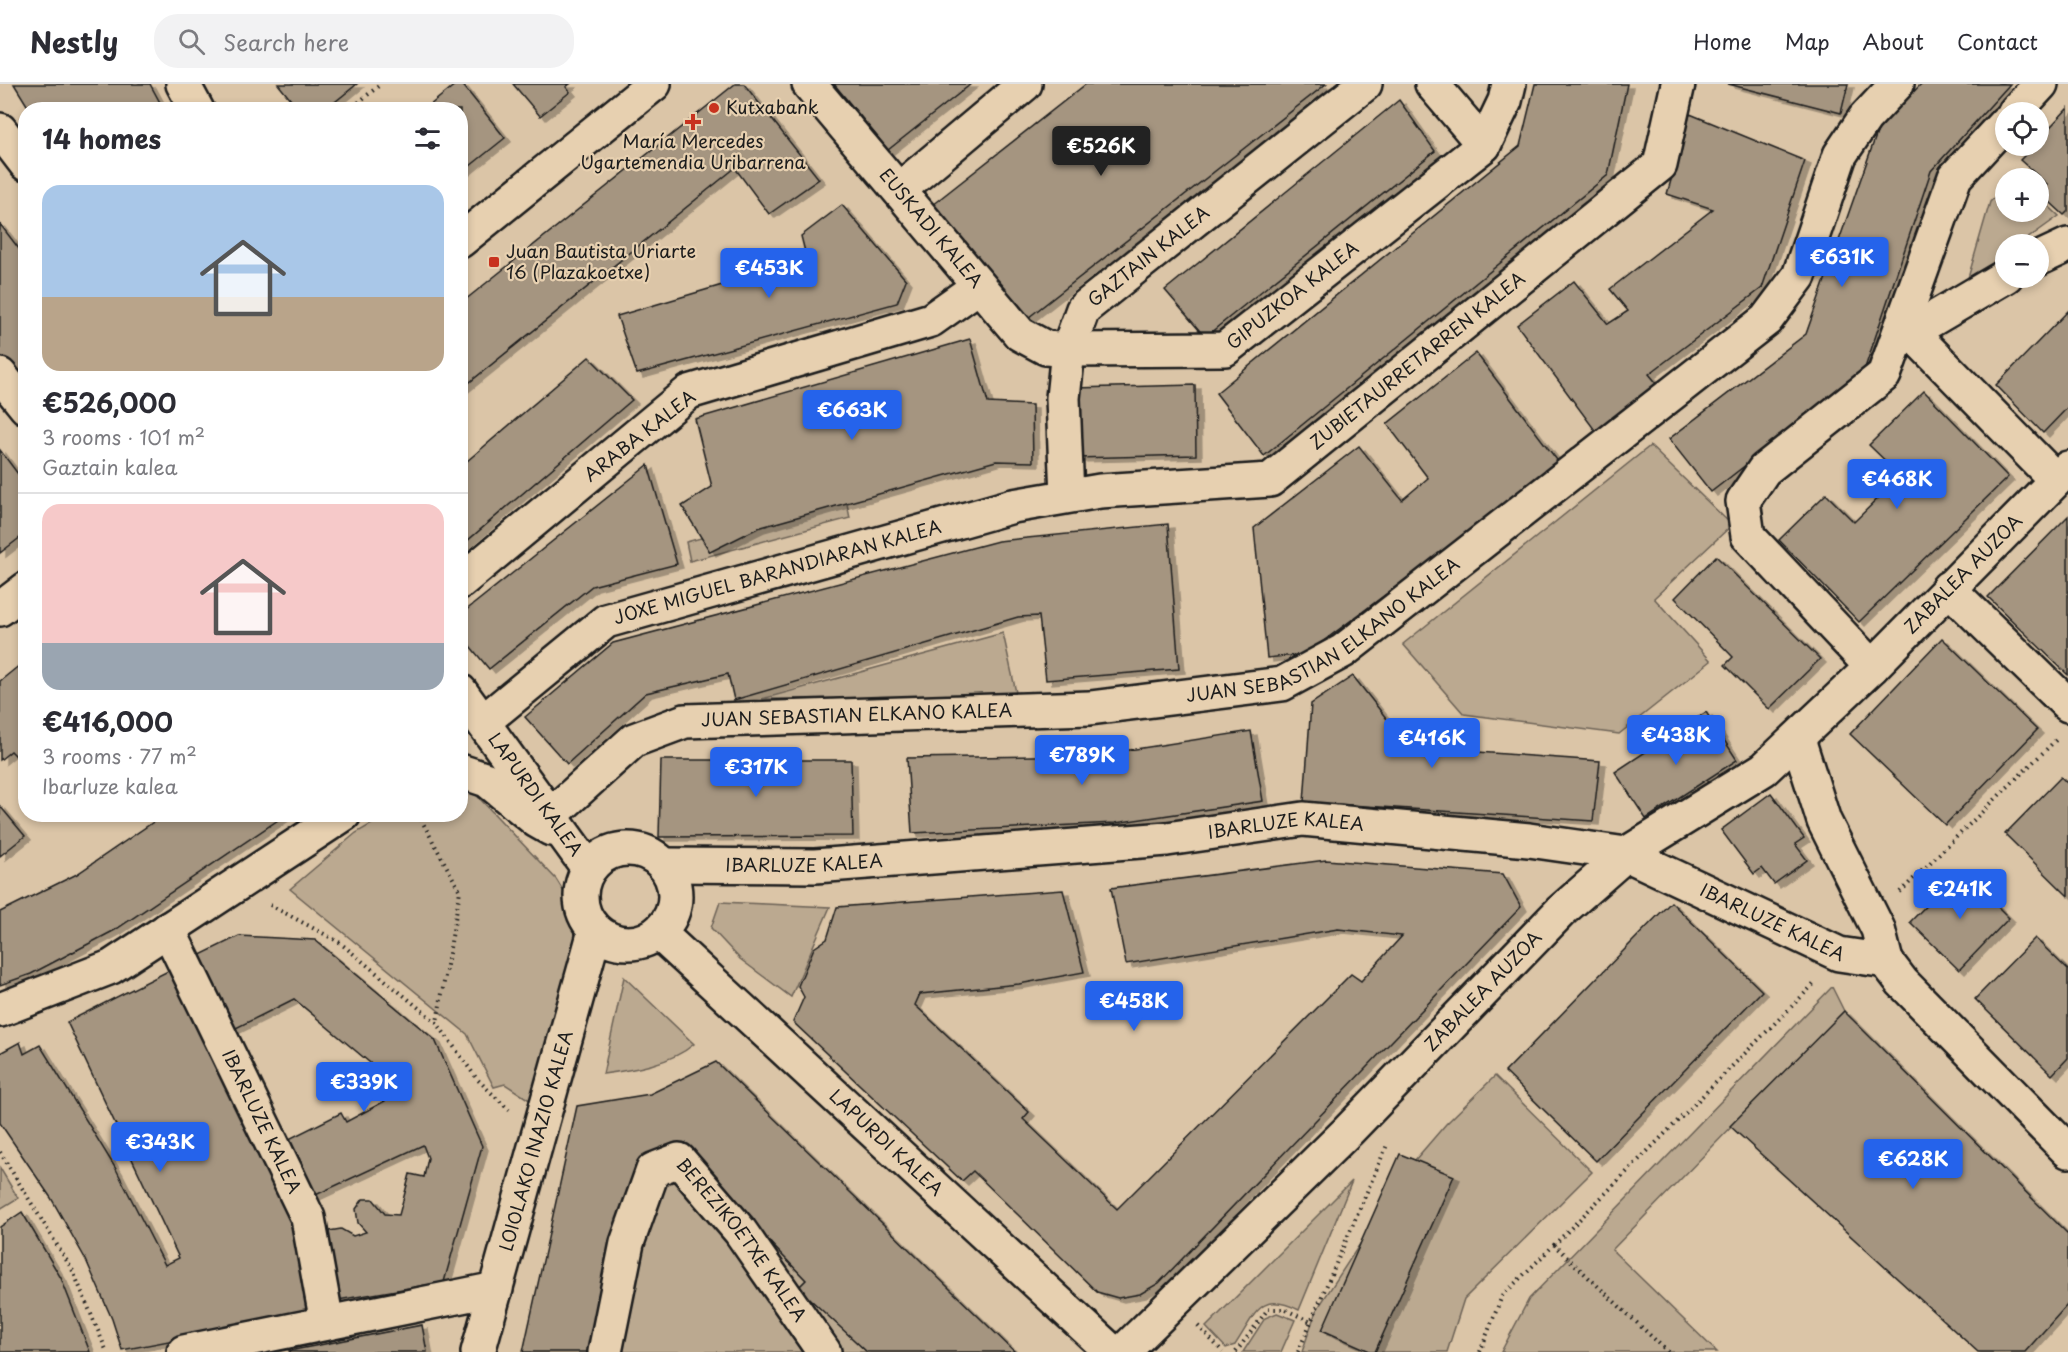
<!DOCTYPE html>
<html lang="en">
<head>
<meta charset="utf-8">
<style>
  :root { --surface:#fff; --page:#f2f2f3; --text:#2b2b33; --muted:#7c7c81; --line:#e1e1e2; --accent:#2563eb }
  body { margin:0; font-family:"Playpen Sans",sans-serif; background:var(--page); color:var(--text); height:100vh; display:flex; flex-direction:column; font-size:22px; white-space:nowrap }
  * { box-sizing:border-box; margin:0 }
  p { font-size:20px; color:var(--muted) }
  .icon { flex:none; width:33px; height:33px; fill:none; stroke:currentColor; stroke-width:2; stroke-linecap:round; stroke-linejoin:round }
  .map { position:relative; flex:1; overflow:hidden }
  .side { position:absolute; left:18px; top:18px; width:450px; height:720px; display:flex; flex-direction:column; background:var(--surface); border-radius:24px; box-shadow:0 3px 9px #0003 }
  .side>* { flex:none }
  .tools { position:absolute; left:1995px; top:18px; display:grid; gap:12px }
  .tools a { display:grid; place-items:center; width:54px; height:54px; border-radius:50%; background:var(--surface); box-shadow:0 3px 9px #0003; font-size:30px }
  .price { position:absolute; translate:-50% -51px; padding:0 14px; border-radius:6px; background:var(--accent); color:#fff; font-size:20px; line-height:39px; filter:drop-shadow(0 2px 3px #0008) }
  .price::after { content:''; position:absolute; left:50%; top:36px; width:18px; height:14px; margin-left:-9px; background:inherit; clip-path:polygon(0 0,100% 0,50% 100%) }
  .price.active { background:#222; color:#fff }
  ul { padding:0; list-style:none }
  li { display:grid; align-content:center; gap:12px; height:318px; padding:0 24px }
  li+li { border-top:2px solid var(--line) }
  li span { display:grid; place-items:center; height:186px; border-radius:18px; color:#555 }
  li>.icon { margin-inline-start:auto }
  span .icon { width:108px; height:108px; fill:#fffc; stroke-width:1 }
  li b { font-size:26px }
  h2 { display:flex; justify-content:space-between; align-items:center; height:72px; padding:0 24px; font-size:26px }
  header { display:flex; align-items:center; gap:36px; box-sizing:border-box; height:84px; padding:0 30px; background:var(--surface); border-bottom:2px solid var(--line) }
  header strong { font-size:28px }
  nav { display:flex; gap:33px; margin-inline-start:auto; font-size:21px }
  .search { width:420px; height:54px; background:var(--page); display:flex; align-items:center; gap:15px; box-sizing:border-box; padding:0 21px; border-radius:24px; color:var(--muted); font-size:22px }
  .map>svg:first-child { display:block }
  .green { fill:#bba990; stroke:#6c6256; stroke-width:1.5 }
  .building { fill:#a59580; stroke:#1c1c1c; stroke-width:1.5; filter:url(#shadow) }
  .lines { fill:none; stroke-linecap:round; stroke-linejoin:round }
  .minor-casing { stroke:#1c1c1c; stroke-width:38 }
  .path { stroke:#1c1c1c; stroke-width:4; stroke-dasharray:1.5 4.5; stroke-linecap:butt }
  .minor { stroke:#e7d0b0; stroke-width:33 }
  .poi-dot { fill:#c8321e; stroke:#e7d0b0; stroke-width:2 }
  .labels { text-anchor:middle; stroke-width:4.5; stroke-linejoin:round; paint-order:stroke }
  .poi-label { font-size:18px; fill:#1c1c1c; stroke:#e7d0b0; text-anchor:start }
  .street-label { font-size:18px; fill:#1c1c1c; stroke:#e7d0b0 }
</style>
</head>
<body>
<header>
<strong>Nestly</strong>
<div class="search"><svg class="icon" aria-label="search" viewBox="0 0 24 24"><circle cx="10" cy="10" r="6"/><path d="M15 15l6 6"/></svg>Search here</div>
<nav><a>Home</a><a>Map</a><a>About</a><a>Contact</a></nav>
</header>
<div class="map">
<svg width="2068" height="1268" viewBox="0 0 2068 1268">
  <defs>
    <filter id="shadow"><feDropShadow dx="6" dy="4" stdDeviation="0" flood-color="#0004"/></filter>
  </defs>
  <rect width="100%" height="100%" fill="#dbc5a7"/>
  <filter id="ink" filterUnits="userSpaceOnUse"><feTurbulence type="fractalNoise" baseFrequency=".0167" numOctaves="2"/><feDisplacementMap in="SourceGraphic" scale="12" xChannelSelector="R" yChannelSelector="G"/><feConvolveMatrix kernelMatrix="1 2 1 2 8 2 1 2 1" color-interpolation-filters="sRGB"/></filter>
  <g filter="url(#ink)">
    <g class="green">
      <path d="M2005 103 2006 128H2038L2039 113 2059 132 2020 160H2006L2005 171 1966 201 1990 118Z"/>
      <path d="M1650 362 1732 441 1654 514 1711 577 1619 650 1464 630 1403 560Z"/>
      <path d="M846 415 850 434 690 477 686 458Z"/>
      <path d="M1003 549 1017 613 762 615Z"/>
      <path d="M461 695 556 795 593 855 531 1017 505 1000 494 1003 467 950 290 805 356 749 387 731 460 730Z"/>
      <path d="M720 818 830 823 791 913 740 875 711 844Z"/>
      <path d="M624 893 694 960C671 980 632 986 603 990Z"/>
      <path d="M1832 903 1844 927 1612 1166 1717 1268H1501L1529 1215Z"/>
      <path d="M1495 992 1592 1088 1464 1215 1447 1268H1302L1316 1227 1415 1076 1446 1040Z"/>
      <path d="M682 1067 806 1196 799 1203 867 1268H588L636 1082Z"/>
      <path d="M0 1084 18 1114 0 1125Z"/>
      <path d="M1352 1097 1299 1226C1259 1206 1256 1230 1235 1261L1226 1264 1206 1243Z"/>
      <path d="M1277 1229 1295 1236 1281 1268H1243L1265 1234Z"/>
    </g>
    <g class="building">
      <path d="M14 0H150L164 26H30Z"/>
      <path d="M278 0H357L325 26H299Z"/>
      <path d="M456 0H462L505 54 460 90V26H424Z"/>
      <path d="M513 0H570L566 3 570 8 540 32Z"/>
      <path d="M735 0H744L819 95 769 130 735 84 460 306V220Z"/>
      <path d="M834 0H971L888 66Z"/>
      <path d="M1086 0H1326L1024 237 932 121Z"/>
      <path d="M1535 0H1627L1608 91 1264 372 1216 309 1520 62Z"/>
      <path d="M1728 0H1848L1841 29Z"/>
      <path d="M1921 0H2010L1931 87 1863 290 1711 408 1669 355 1806 250 1878 46Z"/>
      <path d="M1399 16 1435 67 1205 253 1165 206Z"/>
      <path d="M2068 24V127L2064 131 2039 108 2047 100 2020 76 2034 62H2038V56Z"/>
      <path d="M1690 30 1805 77 1762 204 1649 290 1659 302 1597 349 1517 241 1574 197 1608 240 1628 227 1610 205 1713 125 1667 110Z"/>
      <path d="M842 121 906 196 897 219 637 290 617 232 807 176 801 152Z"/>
      <path d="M0 140 26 174V302L0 271Z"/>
      <path d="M2068 227V323L2043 349 1996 301Z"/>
      <path d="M970 255 988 319 1032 321 1033 378 996 377 758 444 710 468 682 422 712 403 695 335Z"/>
      <path d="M1476 269 1560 380 1306 570 1267 574 1254 444 1359 362 1402 416 1428 394 1387 340Z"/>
      <path d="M589 273 632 316 460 463V383Z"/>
      <path d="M1195 301 1196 371 1075 374 1074 304Z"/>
      <path d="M1924 307 2008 393 1859 538 1779 456 1826 410 1854 438 1901 392 1869 361Z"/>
      <path d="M0 366 18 390 26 384V449L0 469Z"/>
      <path d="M648 381 677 480 592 502 489 585 460 550V531Z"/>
      <path d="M2068 432V591L1988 513Z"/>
      <path d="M1168 440 1179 585 1046 596 1039 532 1018 533 734 616 728 590 646 609 567 680 525 633 613 559 998 457Z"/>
      <path d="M1716 472 1820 575 1769 625 1725 581 1733 573 1675 514Z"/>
      <path d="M1942 554 2037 646 1945 741 1850 650Z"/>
      <path d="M26 576V665L16 672 11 667 0 676V597Z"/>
      <path d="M1353 592 1409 663 1600 677 1593 737 1304 718 1311 620Z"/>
      <path d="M1706 628 1737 676 1646 735 1615 688Z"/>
      <path d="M1251 647 1263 717 1115 739 912 749 907 674 1097 671Z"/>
      <path d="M661 676H851L853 752 659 753Z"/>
      <path d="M2061 693 2068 700V812L2005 750Z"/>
      <path d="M1771 709 1804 754 1795 760 1807 776 1774 800 1762 784 1754 790 1721 746Z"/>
      <path d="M0 722 25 752 0 772Z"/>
      <path d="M165 730H287L115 846 31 890 0 901V828L77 790Z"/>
      <path d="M1326 776 1503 790 1521 823 1159 1199 1140 1210 1118 1214 1097 1208 973 1087 962 1097 793 938 804 913 798 902 814 864 827 855 837 823 1063 806 1084 888 1019 900 920 910 915 921 1029 1028 1023 1035 1117 1125 1351 890 1361 897 1402 852 1338 845 1126 880 1111 804Z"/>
      <path d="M1961 786 2009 834 1959 886 1910 838Z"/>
      <path d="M1671 818 1762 907 1596 1077 1505 988Z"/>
      <path d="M239 852 315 856 435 956 482 1062 444 1198 332 1217 321 1155 329 1147 341 1145 353 1152 366 1148 358 1139 356 1125 363 1115H373L385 1130 399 1131 410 1090 424 1093 428 1074 423 1061 307 1115 281 1059 341 1029 346 1038 385 1017 380 1006 394 999 294 915 232 946 196 873Z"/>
      <path d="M2035 854 2068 886V974L2052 991 1975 915Z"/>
      <path d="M174 884 293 1128 315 1229 122 1266 112 1235 86 1176 51 1114 0 1039V969L20 958 24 970 40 961 116 1085 165 1181 179 1174 67 938Z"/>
      <path d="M1844 927 2068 1150V1220L2025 1268H1978L1730 1042Z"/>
      <path d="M716 978 1015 1268H867L798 1204 806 1196 682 1067 636 1082 588 1268H523L577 1022 650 1010Z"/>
      <path d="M1400 1070 1454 1092 1375 1268H1372L1322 1246Z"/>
      <path d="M22 1128 61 1194 90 1268H0V1143Z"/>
      <path d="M422 1241 427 1268H290L289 1267Z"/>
    </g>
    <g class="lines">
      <defs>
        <g id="minor">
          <path d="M183 0 197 26"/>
          <path id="s1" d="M809 0 1020 250 1046 264 1068 266 1225 265 1484 61 1505 17 1509 0"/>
          <path d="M1432 0 1484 61"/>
          <path d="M2015 28 2041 0"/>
          <path d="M0 46 26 80"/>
          <path d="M899 106 1025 0"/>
          <path d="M460 157 654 0"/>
          <path d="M2038 175 2068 161"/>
          <path d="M1911 248 2056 396"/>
          <path d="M1899 255 2006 192"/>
          <path d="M0 291 26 323"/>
          <path id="s2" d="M1067 412 1063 314 1068 266 1083 225 1365 0"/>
          <path d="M460 498 689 308 931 236 979 202"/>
          <path d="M1948 504 2068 621"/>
          <path d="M0 525 26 505"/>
          <path d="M1872 583 1748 452 1743 417 1764 386 1884 291 1955 93 2006 38"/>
          <path id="s3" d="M460 607 589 785"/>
          <path id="s4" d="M484 637 606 537 1013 422 1100 407 1270 396 1660 81 1678 0"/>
          <path d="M460 687 487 696 537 737 551 745"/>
          <path id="s5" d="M551 731 634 656 685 637 1090 624 1282 600 1343 567 1766 236 1799 192 1840 71 1865 34 1897 0"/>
          <circle cx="628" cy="812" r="47"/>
          <path id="s6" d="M664 781 815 782 1167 755 1303 735 1529 756 1626 770 1839 870 1886 877 1878 845 1824 737 1798 655"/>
          <path id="s7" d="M168 845 308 1134 327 1239"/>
          <path id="s8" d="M659 849 1112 1268"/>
          <path d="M1886 877 1902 898 2068 1067"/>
          <path d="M0 926 111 883 344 730"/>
          <path d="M184 1268 496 1205"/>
          <path id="s9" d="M478 1268 595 847"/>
          <path id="s10" d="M605 1268 627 1159 653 1086 679 1076 740 1147 824 1268"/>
          <path id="s11" d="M1123 1268 1348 1047 1561 827 1626 770 1764 685 1872 583 2068 384"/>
        </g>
      </defs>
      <use href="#minor" class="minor-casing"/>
      <g class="path">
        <path d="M349 26 381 0"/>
        <path d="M418 730 460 807 437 938"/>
        <path d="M1900 808 2058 654"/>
        <path d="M270 821 339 858 437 939 477 995 509 1026"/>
        <path d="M0 1068 73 1187 107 1268"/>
        <path d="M1554 1161 1816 898"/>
        <path d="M1198 1242 1223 1268"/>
        <path d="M1236 1268 1268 1225H1284L1311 1238"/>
        <path d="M1298 1268 1387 1061"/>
        <path d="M1480 1268 1502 1212 1554 1161 1668 1268"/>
      </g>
      <use href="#minor" class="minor"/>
    </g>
  </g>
  <g class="poi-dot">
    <circle cx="714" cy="24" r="6"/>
    <path d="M690 29h6v6h6v6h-6v6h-6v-6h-6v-6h6z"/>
    <rect x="488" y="172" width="12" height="12" rx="3"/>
  </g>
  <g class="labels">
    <g class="poi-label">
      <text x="726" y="30">Kutxabank</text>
      <text x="693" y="64" text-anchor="middle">María Mercedes<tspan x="693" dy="21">Ugartemendia Uribarrena</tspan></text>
      <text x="506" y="174">Juan Bautista Uriarte<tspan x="506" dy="21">16 (Plazakoetxe)</tspan></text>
    </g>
    <g class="street-label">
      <text dy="6" stroke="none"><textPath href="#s1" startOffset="189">EUSKADI KALEA</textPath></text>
      <text dy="6" stroke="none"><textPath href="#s2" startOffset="274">GAZTAIN KALEA</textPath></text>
      <text dy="6" stroke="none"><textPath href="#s1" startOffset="622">GIPUZKOA KALEA</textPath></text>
      <text dy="6" stroke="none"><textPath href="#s4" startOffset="1029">ZUBIETAURRETARREN KALEA</textPath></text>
      <text transform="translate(640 352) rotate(-38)" y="6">ARABA KALEA</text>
      <text dy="6" stroke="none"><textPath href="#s4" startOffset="336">JOXE MIGUEL BARANDIARAN KALEA</textPath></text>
      <text dy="6" stroke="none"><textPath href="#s11" startOffset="1149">ZABALEA AUZOA</textPath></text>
      <text dy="6" stroke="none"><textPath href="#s5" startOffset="824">JUAN SEBASTIAN ELKANO KALEA</textPath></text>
      <text dy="6" stroke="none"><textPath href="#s5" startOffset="338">JUAN SEBASTIAN ELKANO KALEA</textPath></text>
      <text dy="6" stroke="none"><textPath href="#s3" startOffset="128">LAPURDI KALEA</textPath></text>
      <text dy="6" stroke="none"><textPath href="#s6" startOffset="624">IBARLUZE KALEA</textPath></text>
      <text dy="6" stroke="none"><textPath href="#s6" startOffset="140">IBARLUZE KALEA</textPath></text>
      <text dy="6" stroke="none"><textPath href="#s6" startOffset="1128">IBARLUZE KALEA</textPath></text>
      <text dy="6" stroke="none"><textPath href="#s11" startOffset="510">ZABALEA AUZOA</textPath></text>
      <text dy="6" stroke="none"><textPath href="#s7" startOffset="214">IBARLUZE KALEA</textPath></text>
      <text dy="6" stroke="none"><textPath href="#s9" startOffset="219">LOIOLAKO INAZIO KALEA</textPath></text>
      <text dy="6" stroke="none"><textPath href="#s8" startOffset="309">LAPURDI KALEA</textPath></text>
      <text dy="6" stroke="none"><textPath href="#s10" startOffset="318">BEREZIKOETXE KALEA</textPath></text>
    </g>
  </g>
</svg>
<div class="tools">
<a><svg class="icon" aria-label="locate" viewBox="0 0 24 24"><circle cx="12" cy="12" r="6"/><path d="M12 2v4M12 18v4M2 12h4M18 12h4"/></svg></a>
<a>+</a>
<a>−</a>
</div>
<b class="price active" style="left:1101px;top:93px">€526K</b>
<b class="price" style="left:1842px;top:204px">€631K</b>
<b class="price" style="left:769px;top:215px">€453K</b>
<b class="price" style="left:852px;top:357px">€663K</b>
<b class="price" style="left:1897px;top:426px">€468K</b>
<b class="price" style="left:1676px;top:682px">€438K</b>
<b class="price" style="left:1432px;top:685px">€416K</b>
<b class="price" style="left:1082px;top:702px">€789K</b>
<b class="price" style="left:756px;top:714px">€317K</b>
<b class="price" style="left:1960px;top:836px">€241K</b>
<b class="price" style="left:1134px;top:948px">€458K</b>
<b class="price" style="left:364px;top:1029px">€339K</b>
<b class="price" style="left:160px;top:1089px">€343K</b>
<b class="price" style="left:1913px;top:1106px">€628K</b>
<section class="side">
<h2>14 homes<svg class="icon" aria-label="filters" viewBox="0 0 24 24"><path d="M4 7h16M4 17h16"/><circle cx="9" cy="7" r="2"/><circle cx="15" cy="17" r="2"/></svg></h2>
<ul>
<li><span style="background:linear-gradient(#a9c7e8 60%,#b9a48a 0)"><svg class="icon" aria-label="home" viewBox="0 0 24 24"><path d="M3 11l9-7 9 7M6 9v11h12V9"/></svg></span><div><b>€526,000</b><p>3 rooms · 101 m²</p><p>Gaztain kalea</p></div></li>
<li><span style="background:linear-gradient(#f6c9c9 75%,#9aa5b1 0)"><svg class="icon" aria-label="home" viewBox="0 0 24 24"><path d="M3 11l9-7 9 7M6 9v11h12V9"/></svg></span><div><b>€416,000</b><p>3 rooms · 77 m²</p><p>Ibarluze kalea</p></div></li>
</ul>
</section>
</div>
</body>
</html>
